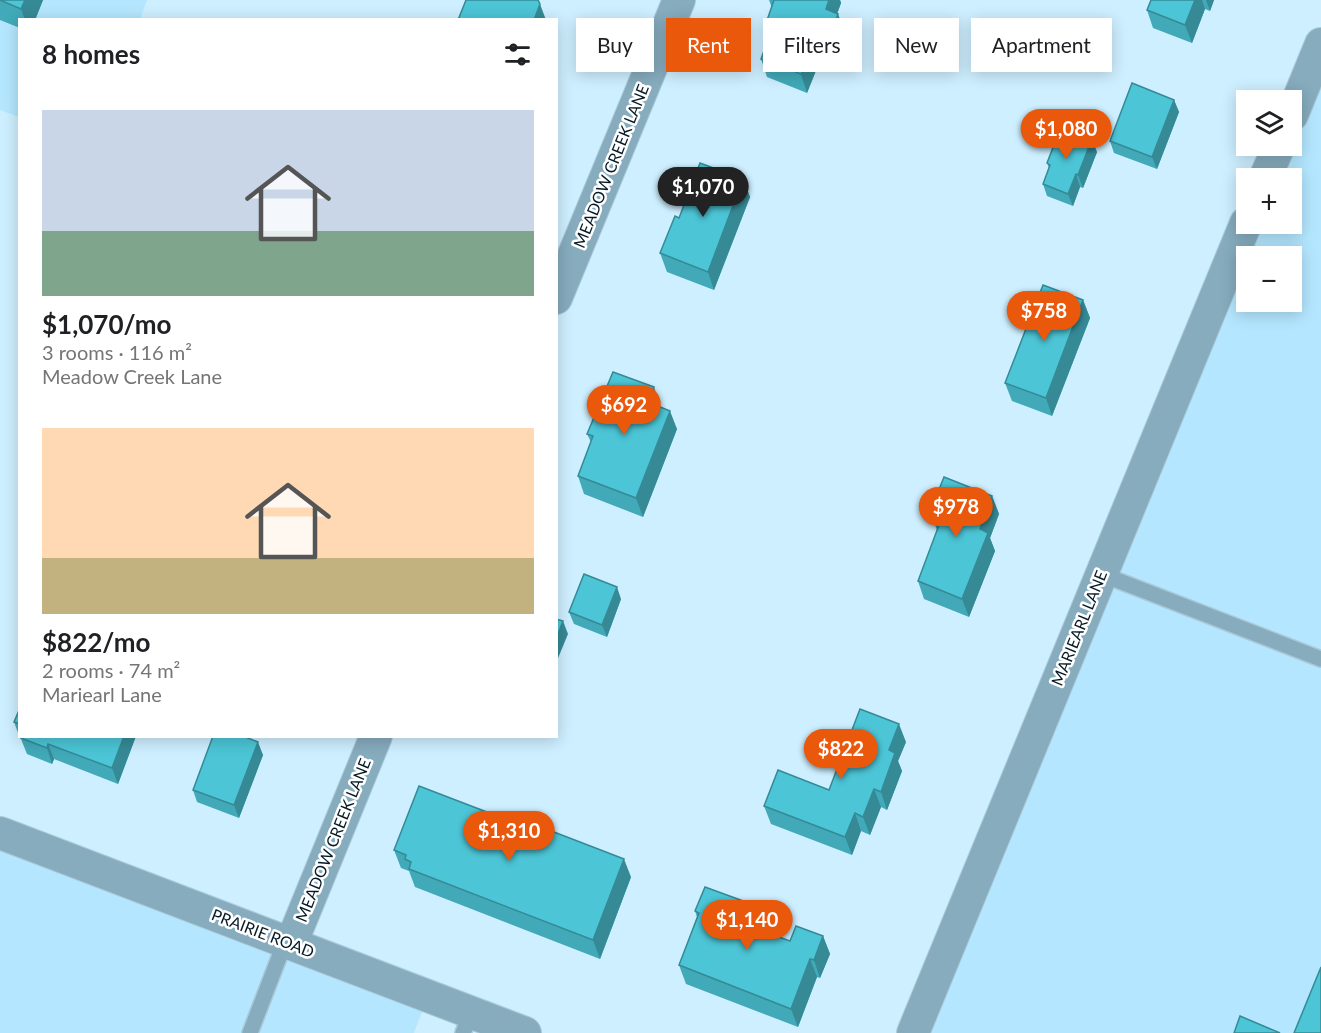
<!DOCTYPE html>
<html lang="en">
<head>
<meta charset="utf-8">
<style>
  :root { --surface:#fff; --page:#f6f6f6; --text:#202124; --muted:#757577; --accent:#ea580c }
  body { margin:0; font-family:Lato,sans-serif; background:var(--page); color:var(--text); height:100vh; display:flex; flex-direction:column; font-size:22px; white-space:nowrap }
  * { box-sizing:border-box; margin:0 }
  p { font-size:20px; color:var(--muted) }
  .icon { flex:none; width:33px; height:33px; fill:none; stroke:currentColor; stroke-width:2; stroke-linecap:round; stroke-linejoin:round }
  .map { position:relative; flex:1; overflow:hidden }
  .drawer { position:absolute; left:18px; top:18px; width:540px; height:720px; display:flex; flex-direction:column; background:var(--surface); border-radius:0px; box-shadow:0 3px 15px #0003 }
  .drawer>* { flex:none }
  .banner { position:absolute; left:576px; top:18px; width:570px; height:54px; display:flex; gap:12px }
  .fabs { position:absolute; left:1236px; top:90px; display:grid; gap:12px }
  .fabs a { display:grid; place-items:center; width:66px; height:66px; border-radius:0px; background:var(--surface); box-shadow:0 3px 15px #0003; font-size:30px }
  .price { position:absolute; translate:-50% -51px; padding:0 14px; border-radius:21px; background:var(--accent); color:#fff; font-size:20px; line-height:39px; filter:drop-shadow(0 2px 3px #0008) }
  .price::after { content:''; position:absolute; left:50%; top:36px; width:18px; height:14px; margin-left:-9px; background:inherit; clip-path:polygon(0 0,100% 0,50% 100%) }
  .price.active { background:#222; color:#fff }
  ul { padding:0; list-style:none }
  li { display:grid; align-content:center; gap:12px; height:318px; padding:0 24px }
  li span { display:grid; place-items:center; height:186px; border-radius:0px; color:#555 }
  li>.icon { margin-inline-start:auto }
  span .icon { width:108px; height:108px; fill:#fffc; stroke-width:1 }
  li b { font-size:26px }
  h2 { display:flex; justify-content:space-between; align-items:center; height:72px; padding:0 24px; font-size:26px }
  .pill { padding:0 21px; border-radius:0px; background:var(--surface); box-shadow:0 3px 15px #0003; font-size:21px; line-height:54px }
  .pill.active { background:var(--accent); color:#fff }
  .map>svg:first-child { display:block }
  .built { fill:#b4e7ff; fill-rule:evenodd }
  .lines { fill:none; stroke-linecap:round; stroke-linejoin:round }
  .service-casing { stroke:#aac9d8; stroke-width:18 }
  .minor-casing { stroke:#aac9d8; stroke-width:34 }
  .service { stroke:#86acbe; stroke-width:15 }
  .minor { stroke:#86acbe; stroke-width:32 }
  .wall { fill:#41a9b8 }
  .shaded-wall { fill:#358a96 }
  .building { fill:#4cc5d6; stroke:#358a96; stroke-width:1.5 }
  .labels { text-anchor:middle; stroke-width:5; stroke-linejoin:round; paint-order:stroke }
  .street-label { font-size:16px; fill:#051a24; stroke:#fff }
</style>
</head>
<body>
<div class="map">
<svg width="1321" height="1033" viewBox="0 0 1321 1033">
  <rect width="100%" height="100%" fill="#ceefff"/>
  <g class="built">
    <path d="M0 0H147L140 19 20 20 19 117 0 110Z"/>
    <path d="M1321 75V1033H924L1259 224H1292V178H1277ZM1246 256H1292V302H1246Z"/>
    <path d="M0 833 428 996 414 1033H0Z"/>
  </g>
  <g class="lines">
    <defs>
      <g id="service">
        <path d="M1101 574 1321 659"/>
        <path d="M250 1033 285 942"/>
        <path d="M463 1033 471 1013"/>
      </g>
      <g id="minor">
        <path d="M1292 115 1321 44"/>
        <path d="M1265 178 1279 146"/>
        <path d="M556 298 679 0"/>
        <path d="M0 833 525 1033"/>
        <path d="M291 944 376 736"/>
        <path d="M913 1033 1246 223"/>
      </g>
    </defs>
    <use href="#service" class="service-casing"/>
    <use href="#minor" class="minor-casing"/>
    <use href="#service" class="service"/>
    <use href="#minor" class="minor"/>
  </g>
  <g class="wall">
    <path d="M0 0H43L35 20H20V28L0 20Z"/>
    <path d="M769 0H840L841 3 837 14 845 32 835 57 823 53 807 93 767 77 761 59 768 40 764 29 772 8Z"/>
    <path d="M1151 0H1214L1210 11 1205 9 1192 43 1153 28 1147 10Z"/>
    <path d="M1174 100 1179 112 1157 169 1114 153 1110 141Z"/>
    <path d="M1097 152 1083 188 1080 187 1073 206 1047 196 1043 184 1049 168 1047 163Z"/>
    <path d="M743 179 750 197 714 290 667 272 660 253 679 218Z"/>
    <path d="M1083 300 1090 318 1052 416 1012 401 1005 383Z"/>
    <path d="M660 406V407L677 429 643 517 584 494 578 476 591 442 587 434Z"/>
    <path d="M992 496 999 514 990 538 995 551 969 617 924 599 918 581 937 530 930 512Z"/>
    <path d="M621 599 607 637 574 624 569 612Z"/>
    <path d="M20 708V736H136L118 784 54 759 52 764 27 754 21 739 20 738 14 722Z"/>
    <path d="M246 737 263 755 239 818 197 802 193 790Z"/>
    <path d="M906 742 898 761 902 771 887 810 881 807 870 835 861 831 852 855 771 824 764 806 829 790Z"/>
    <path d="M394 850 631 877 600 959 415 887 409 871 401 868Z"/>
    <path d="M746 902 752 920 750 926 790 941 823 936 830 954 820 978 817 977 798 1027 686 984 679 965 697 917 695 911Z"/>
  </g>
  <g class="shaded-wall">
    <path d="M25 0H43L35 20H25L21 9Z"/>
    <path d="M829 0H840L841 3 832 27 826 9Z"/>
    <path d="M1195 0H1202L1205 9 1192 43 1185 25Z"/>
    <path d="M1206 0H1214L1210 11Z"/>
    <path d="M540 4 546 20H534Z"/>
    <path d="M838 14 845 32 835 57 829 39Z"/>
    <path d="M816 34 823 53 807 93 801 74Z"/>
    <path d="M1174 100 1179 112 1157 169 1152 157Z"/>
    <path d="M1092 139 1097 152 1083 188 1078 175Z"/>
    <path d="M1076 174 1080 187 1073 206 1068 194Z"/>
    <path d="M743 179 750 197 714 290 708 272Z"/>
    <path d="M1083 300 1090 318 1052 416 1046 398Z"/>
    <path d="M654 387 660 406 654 421 648 402Z"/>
    <path d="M670 411 677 429 643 517 636 498Z"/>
    <path d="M992 496 999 514 990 538 995 551 969 617 962 599 980 529Z"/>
    <path d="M617 587 621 599 607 637 602 625Z"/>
    <path d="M563 621 568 634 556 663V639Z"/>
    <path d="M899 724 906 742 898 761 902 771 887 810 881 792 889 750Z"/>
    <path d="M124 736H136L118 784 112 768Z"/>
    <path d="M258 742 263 755 239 818 234 805Z"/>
    <path d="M48 744 54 759 52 764 47 748Z"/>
    <path d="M874 789 881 807 870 835 863 817Z"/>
    <path d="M855 813 861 831 852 855 845 837Z"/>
    <path d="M624 859 631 877 600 959 593 940Z"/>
    <path d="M746 902 752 920 745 940 738 922Z"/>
    <path d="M823 936 830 954 820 978 814 960Z"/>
    <path d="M810 959 817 977 798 1027 791 1009Z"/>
  </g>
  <g class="building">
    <path d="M0 0H25L21 9Z"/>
    <path d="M466 0H538L540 4 534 20H458Z"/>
    <path d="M774 0H829L826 9 838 14 829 39 816 34 801 74 761 59 771 32 764 29Z"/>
    <path d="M1151 0H1195L1185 25 1147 10Z"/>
    <path d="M1132 83 1174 100 1152 157 1110 141Z"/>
    <path d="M1061 127 1092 139 1078 175 1076 174 1068 194 1043 184 1050 165 1047 163Z"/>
    <path d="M700 163 743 179 708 272 660 253 675 216 679 218Z"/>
    <path d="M1043 285 1083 300 1046 398 1005 383Z"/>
    <path d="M613 372 654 387 648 402 670 411 636 498 578 476 593 436 587 434Z"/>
    <path d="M944 477 992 496 980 529 988 533 962 599 918 581 942 517 930 512Z"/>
    <path d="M584 574 617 587 602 625 569 612Z"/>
    <path d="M556 619 563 621 556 639Z"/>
    <path d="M20 708V724L14 722Z"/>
    <path d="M860 709 899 724 889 750 895 753 881 792 874 789 863 817 855 813 845 837 764 806 778 770 829 790Z"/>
    <path d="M22 736H124L112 768 48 744 47 748 21 738Z"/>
    <path d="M213 736H243L258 742 234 805 193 790Z"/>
    <path d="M419 786 526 827 528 822 624 859 593 940 409 869 411 862 405 859 406 855 394 850Z"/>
    <path d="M705 887 746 902 738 922 790 941 796 926 823 936 814 960 810 959 791 1009 679 965 699 913 695 911Z"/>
    <path d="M1321 967V1033H1294Z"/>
    <path d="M1240 1016 1280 1033H1234Z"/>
  </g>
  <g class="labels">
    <g class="street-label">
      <text transform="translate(611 166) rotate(-68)" y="6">MEADOW CREEK LANE</text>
      <text transform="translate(1079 628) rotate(-68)" y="6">MARIEARL LANE</text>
      <text transform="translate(333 840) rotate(-68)" y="6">MEADOW CREEK LANE</text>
      <text transform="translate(263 933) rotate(21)" y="6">PRAIRIE ROAD</text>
    </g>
  </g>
</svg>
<div class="fabs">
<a><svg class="icon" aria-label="layers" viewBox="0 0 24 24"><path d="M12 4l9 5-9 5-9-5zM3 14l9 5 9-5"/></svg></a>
<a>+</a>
<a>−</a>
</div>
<b class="price" style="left:1066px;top:160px">$1,080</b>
<b class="price active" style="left:703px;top:218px">$1,070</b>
<b class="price" style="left:1044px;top:342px">$758</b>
<b class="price" style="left:624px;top:436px">$692</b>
<b class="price" style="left:956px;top:538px">$978</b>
<b class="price" style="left:841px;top:780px">$822</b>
<b class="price" style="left:509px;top:862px">$1,310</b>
<b class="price" style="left:747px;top:951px">$1,140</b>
<div class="banner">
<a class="pill">Buy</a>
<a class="pill active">Rent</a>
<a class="pill">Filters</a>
<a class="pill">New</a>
<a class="pill">Apartment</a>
</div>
<section class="drawer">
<h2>8 homes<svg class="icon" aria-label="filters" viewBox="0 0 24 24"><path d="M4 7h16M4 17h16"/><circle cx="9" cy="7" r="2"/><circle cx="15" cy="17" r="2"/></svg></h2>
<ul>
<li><span style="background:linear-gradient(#c9d6e8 65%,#7fa58c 0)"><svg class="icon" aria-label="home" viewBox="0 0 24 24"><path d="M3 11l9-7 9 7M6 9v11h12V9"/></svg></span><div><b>$1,070/mo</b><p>3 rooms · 116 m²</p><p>Meadow Creek Lane</p></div></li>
<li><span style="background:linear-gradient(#ffd9b3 70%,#c2b280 0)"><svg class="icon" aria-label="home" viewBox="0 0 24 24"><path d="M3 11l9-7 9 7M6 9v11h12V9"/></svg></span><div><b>$822/mo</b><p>2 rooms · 74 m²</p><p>Mariearl Lane</p></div></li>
</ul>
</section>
</div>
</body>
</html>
